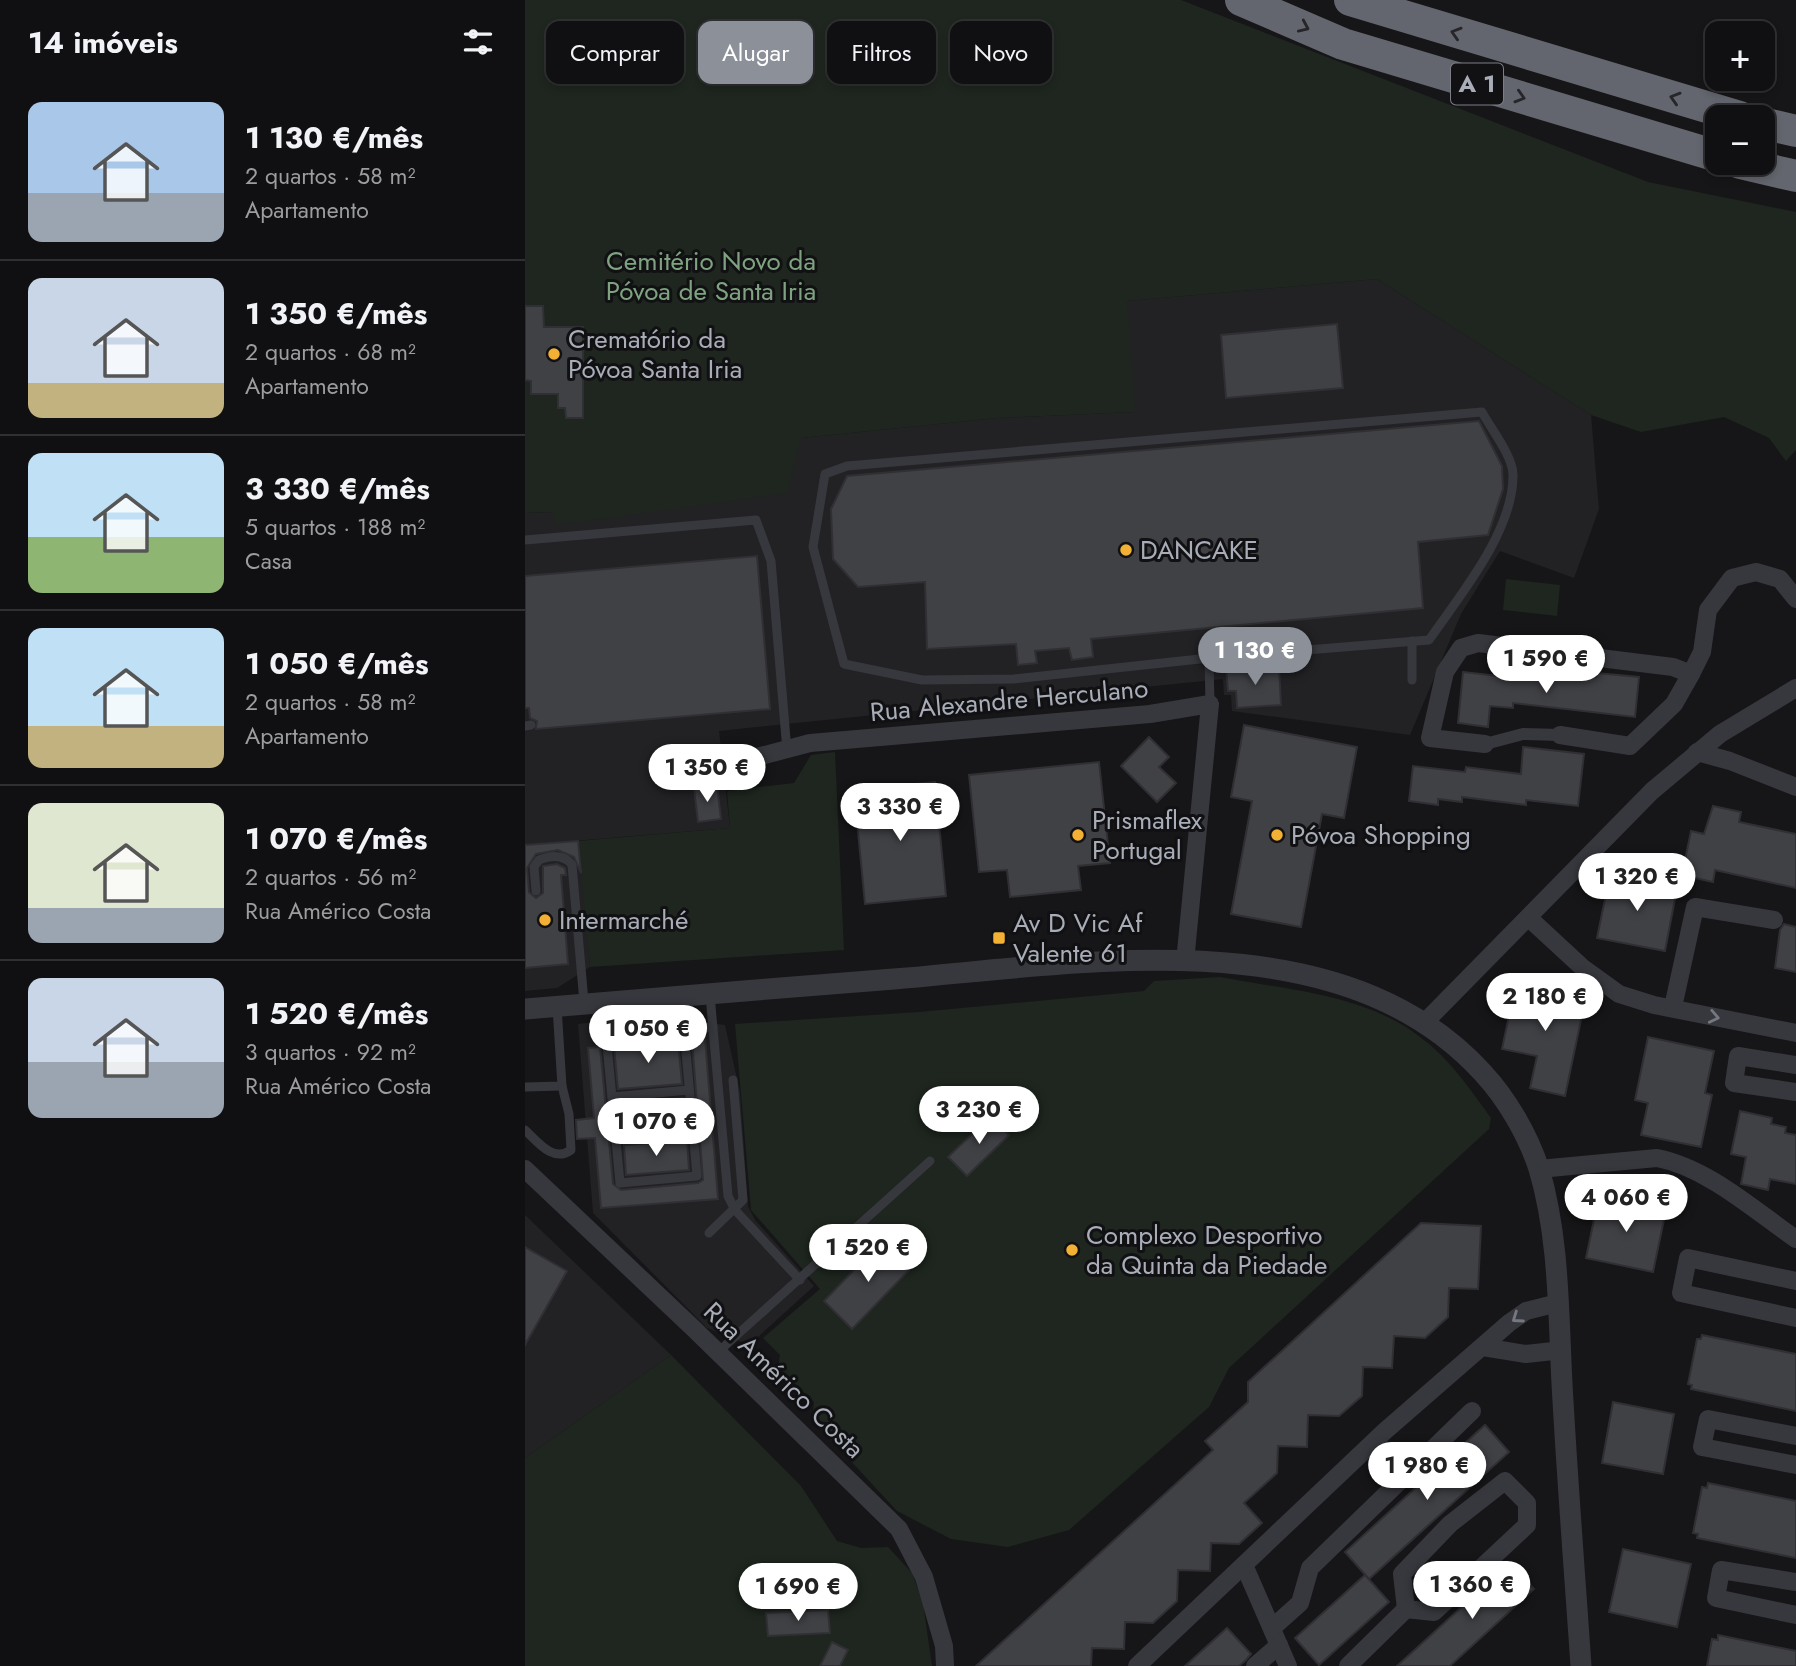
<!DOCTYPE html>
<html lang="pt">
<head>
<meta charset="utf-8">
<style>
  :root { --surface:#101012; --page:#19191b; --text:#f1f3f6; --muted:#9c9d9f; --line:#303032; --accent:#8c9099 }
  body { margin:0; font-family:Jost,sans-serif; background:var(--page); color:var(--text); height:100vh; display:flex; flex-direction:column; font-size:26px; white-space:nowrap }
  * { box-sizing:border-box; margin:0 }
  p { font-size:23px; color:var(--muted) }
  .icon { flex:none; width:38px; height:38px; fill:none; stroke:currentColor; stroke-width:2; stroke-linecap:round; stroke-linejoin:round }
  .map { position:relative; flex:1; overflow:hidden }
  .sheet { display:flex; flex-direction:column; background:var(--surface); width:525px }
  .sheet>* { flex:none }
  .banner { position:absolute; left:21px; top:21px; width:665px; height:63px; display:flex; gap:14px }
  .tools { position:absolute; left:1180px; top:21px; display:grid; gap:14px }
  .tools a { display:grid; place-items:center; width:70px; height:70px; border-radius:14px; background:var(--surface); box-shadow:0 4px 10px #0003,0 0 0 2px var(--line); font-size:35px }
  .price { position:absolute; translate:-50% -60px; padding:0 16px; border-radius:24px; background:#fff; color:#222; font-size:23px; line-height:46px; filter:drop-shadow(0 2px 4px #0008) }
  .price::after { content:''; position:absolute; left:50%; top:42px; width:21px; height:16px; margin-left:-10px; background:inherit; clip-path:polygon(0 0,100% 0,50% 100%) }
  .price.current { background:var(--accent); color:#fff }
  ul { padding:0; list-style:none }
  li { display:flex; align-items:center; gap:21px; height:175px; padding:0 28px }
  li+li { border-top:2px solid var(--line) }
  li span { display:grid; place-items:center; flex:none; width:196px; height:140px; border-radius:14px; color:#555 }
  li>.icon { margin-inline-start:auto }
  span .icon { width:84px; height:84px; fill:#fffc; stroke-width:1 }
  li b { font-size:30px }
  h2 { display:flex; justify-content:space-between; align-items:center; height:84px; padding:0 28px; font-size:30px }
  .pill { padding:0 24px; border-radius:14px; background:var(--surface); box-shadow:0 4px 10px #0003,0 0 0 2px var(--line); font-size:24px; line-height:63px }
  .pill.current { background:var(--accent); color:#fff }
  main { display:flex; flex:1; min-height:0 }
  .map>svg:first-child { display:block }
  .built { fill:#222225 }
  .green { fill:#1e261f }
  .building { fill:#404145; stroke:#303034; stroke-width:2 }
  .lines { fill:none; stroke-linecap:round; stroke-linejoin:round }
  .service { stroke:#37383d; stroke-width:9 }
  .pedestrian { stroke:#37383d; stroke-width:12 }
  .minor { stroke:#37383d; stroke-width:18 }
  .tertiary { stroke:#37383d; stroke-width:21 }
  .motorway { stroke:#63666e; stroke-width:32 }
  .oneway { stroke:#26262a }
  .oneway2 { stroke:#757881 }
  .poi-dot { fill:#f2b134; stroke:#111113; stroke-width:2.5 }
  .labels { text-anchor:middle; stroke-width:6; stroke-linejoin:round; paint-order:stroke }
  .shield { fill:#111113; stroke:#7b7e86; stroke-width:2 }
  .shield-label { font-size:24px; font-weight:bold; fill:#a8adb8 }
  .park-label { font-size:26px; fill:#7fa381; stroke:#111113 }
  .poi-label { font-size:26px; fill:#a8adb8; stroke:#111113; text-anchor:start }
  .street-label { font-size:26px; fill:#a8adb8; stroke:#111113 }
</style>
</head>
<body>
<main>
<section class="sheet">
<h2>14 imóveis<svg class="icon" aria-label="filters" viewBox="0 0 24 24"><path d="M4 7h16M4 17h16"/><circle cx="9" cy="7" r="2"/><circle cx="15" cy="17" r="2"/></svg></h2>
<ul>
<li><span style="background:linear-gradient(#a9c7e8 65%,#9aa5b1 0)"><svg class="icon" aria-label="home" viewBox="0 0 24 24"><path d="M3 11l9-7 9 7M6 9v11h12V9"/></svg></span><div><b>1 130 €/mês</b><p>2 quartos · 58 m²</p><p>Apartamento</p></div></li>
<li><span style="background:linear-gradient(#c9d6e8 75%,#c2b280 0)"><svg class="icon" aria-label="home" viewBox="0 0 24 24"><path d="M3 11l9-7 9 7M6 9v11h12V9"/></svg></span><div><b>1 350 €/mês</b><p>2 quartos · 68 m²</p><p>Apartamento</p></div></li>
<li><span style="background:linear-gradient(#bfe0f5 60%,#8fb573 0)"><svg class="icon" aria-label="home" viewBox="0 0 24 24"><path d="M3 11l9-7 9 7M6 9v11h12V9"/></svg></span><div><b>3 330 €/mês</b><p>5 quartos · 188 m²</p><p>Casa</p></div></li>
<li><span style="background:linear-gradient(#bfe0f5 70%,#c2b280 0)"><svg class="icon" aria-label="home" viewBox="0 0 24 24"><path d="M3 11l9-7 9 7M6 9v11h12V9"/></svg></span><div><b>1 050 €/mês</b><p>2 quartos · 58 m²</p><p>Apartamento</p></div></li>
<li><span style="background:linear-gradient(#dfe7d0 75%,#9aa5b1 0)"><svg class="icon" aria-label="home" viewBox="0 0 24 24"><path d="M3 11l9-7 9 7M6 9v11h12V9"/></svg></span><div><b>1 070 €/mês</b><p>2 quartos · 56 m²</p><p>Rua Américo Costa</p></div></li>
<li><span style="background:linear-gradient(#c9d6e8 60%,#9aa5b1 0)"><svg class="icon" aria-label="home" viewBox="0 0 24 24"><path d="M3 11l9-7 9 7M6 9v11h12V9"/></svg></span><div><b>1 520 €/mês</b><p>3 quartos · 92 m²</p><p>Rua Américo Costa</p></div></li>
</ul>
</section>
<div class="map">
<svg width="1271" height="1666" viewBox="0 0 1271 1666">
  <rect width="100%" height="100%" fill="#161618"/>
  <g class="built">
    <path d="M852 279 1066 415 1074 509 1049 578 975 551 936 614 885 735 707 711 706 695H699L698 679 194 731 205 828 0 845V513L29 512 31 524 276 438 472 418 609 412 601 301Z"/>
    <path d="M56 844 65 967 32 988 0 991V848Z"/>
    <path d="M126 1015 200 1025 215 1092 223 1206 230 1220 289 1286 224 1345 182 1328 68 1213 53 1024Z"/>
    <path d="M0 1215 146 1355 0 1458Z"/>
  </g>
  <g class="green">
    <path d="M0 0H656L1123 182 1271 212V450L1261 461 1244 438 1199 417 1116 432 1066 415 852 279 602 301 610 412 472 418 276 438 262 493 31 525 28 512 0 513Z"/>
    <path d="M981 579 1035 585 1032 616 978 610Z"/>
    <path d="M310 752 319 950 65 967 53 841 205 828 202 791 269 783 286 755Z"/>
    <path d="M695 977C761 990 840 994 895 1037 925 1059 945 1089 966 1118L964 1129 704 1368 684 1407 544 1530 483 1547 426 1539 372 1511 287 1419 289 1402 253 1367 255 1355 238 1338 295 1289 226 1210 210 1024 394 1012 619 991 629 981Z"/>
    <path d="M146 1355 276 1486 312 1541 336 1548 363 1547 387 1573 398 1603 407 1666H0V1458Z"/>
  </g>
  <g class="building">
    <path d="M0 306H18L19 327H58V418H41L40 408H33V394H6V381L0 380Z"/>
    <path d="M812 324 818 388 701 398 696 335Z"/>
    <path d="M954 421 977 466 978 489 963 535 893 542 898 608 566 639 568 657 547 660 544 648 510 651 512 663 493 665 491 644 402 649 400 582 333 587 308 559 306 509 322 476Z"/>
    <path d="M232 556 245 709 11 729 12 721 5 718 4 708H0V576Z"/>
    <path d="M720 667V670L754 667 756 705 712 708 711 691H703L701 668Z"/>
    <path d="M938 672 991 678V673L1055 680V675L1071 677 1072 673 1114 677 1110 717 988 703V708L965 706 963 727 933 723Z"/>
    <path d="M719 725 832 747 819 818 797 814 776 927 706 914 727 801 706 797Z"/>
    <path d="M624 737 644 757 634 767 651 783 632 802 596 766Z"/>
    <path d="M998 747 1059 754 1053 806 1001 800V805L937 797V802L913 799V805L884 801 888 766 940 772 941 767 996 774Z"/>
    <path d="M574 762 585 863 553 866 556 890 485 897 482 870 454 872 444 775Z"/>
    <path d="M410 782 421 896 340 904 329 790Z"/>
    <path d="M192 785 196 819 173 822 169 788Z"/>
    <path d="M1188 806 1216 812 1214 822 1271 834V888L1190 870 1188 882 1157 875 1166 831 1179 834Z"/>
    <path d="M53 841 56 873 49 857 33 850 11 854 2 868 4 892 11 898 18 893V866L32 864 40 868 41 875H36L43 964 0 968V845Z"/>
    <path d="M1085 875 1152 888 1140 951 1072 938Z"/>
    <path d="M1259 924 1271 927V972L1250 968 1255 930Z"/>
    <path d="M991 982 1061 996 1040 1096 1005 1088 1012 1056 977 1049Z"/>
    <path d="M1123 1037 1189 1051 1180 1093 1187 1095 1176 1147 1116 1135 1123 1103 1110 1100Z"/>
    <path d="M180 1039 193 1199 76 1208 70 1138 52 1139 51 1120 69 1118 63 1048 75 1047 88 1184 96 1190 173 1183 178 1180 167 1040Z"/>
    <path d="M153 1041 157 1084 93 1089 89 1046Z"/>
    <path d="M158 1098 161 1127 97 1132 95 1103Z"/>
    <path d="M1215 1111 1247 1118 1246 1124 1261 1127 1260 1133 1271 1135V1184L1245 1179 1243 1190 1216 1184 1221 1157 1206 1154Z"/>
    <path d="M466 1116 484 1135 442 1176 423 1157Z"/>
    <path d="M162 1141 164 1170 101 1175 99 1145Z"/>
    <path d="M1074 1196 1141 1210 1128 1272 1061 1258Z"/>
    <path d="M896 1223 956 1226 953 1289 924 1288 923 1317 900 1338 869 1336 867 1368 838 1367 837 1396 814 1416 783 1415 782 1447 753 1446 752 1473 719 1503 737 1523 714 1544 686 1543 685 1571 653 1570 652 1601 628 1623 600 1622 599 1649 567 1648 566 1666H451L688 1450 680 1441 723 1402V1382Z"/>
    <path d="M358 1240 386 1268 327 1329 299 1301Z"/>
    <path d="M0 1247 42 1271 0 1345Z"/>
    <path d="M1177 1335 1271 1354V1411L1166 1389 1167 1385 1163 1384 1172 1339H1176Z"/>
    <path d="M1088 1402 1149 1414 1138 1474 1077 1463Z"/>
    <path d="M960 1425 984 1452 844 1579 820 1552Z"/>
    <path d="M1183 1483 1271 1501V1558L1172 1538 1173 1534 1168 1533 1177 1487 1182 1488Z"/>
    <path d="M1098 1549 1166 1564 1152 1627 1084 1612Z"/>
    <path d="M985 1563 1009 1589 925 1666H872Z"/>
    <path d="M840 1575 864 1602 794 1665 770 1638Z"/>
    <path d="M303 1610 305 1633 243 1636 241 1613Z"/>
    <path d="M702 1628 726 1654 721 1660 714 1666H660Z"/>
    <path d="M1193 1635 1271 1651V1666H1182L1187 1639 1193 1640Z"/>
    <path d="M307 1642 323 1650 315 1666H295Z"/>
  </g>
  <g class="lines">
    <g class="service">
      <path d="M0 540 231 520 246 561 262 751"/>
      <path d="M684 658 489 679 397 680 319 664 288 547 300 474 322 466 957 412C966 429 987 455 988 474 989 531 935 595 904 640L684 658 685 704"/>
      <path d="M887 680V641"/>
      <path d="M0 726 6 725"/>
      <path d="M11 891 9 867 14 860C27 855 39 854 47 865L59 1002"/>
      <path d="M185 995 203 1196 210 1210 275 1280"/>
      <path d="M78 1002 95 1183 172 1176 159 1029 188 1027"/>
      <path d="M81 1036 159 1029"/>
      <path d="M0 1087 37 1086 32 1007"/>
      <path d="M87 1097 164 1090"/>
      <path d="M0 1130C13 1142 28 1163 46 1150L44 1114 37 1086"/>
      <path d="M90 1139 168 1134"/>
      <path d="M184 1233 218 1200 208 1080"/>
      <path d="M193 1352 405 1161"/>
    </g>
    <path class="pedestrian" d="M960 744 998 734 1035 735"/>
    <g class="minor">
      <path d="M1166 674 1177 652 1183 610 1207 578 1231 572 1255 579 1271 599"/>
      <path d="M960 744 905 738 920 672 936 648 953 643 1148 667 1166 674 1149 704 1105 746 1035 735"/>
      <path d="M1172 752 1205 761 1271 787"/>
      <path d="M198 766 285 743 625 714 685 704 660 962"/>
      <path d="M1005 919 1058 968 1094 994 1129 1005 1271 1033"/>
      <path d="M1148 1007 1170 907 1249 920"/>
      <path d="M900 1022 1127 791 1195 734 1271 688"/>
      <path d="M1271 1065 1213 1056 1209 1083 1271 1092"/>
      <path d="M0 1169 168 1328 374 1529 399 1577 419 1646 420 1666"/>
      <path d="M1014 1169 1132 1158C1183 1168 1229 1210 1271 1239"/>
      <path d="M1271 1281 1163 1258 1156 1293 1271 1318"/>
      <path d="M958 1347 1001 1354 1037 1350"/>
      <path d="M1271 1436 1183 1419 1177 1447 1271 1465"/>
      <path d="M980 1481 1002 1503V1525L909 1612 881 1609 877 1574 925 1524Z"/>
      <path d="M719 1565 763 1666"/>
      <path d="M1271 1582 1196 1570 1191 1598 1271 1615"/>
      <path d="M747 1628 775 1603 785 1568 947 1411"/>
      <path d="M612 1666 860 1431 984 1323 1001 1311 1033 1303"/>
      <path d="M730 1666 754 1645"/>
      <path d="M823 1666 881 1609"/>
    </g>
    <path class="tertiary" d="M0 1009C123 998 246 989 369 979 557 964 815 916 958 1073 982 1099 1003 1135 1014 1169 1036 1243 1033 1325 1038 1401 1043 1489 1050 1578 1056 1666"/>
    <g class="motorway">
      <path d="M716 0 818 44 1192 156"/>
      <path d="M825 0 1215 117"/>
      <path d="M1237 123 1271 131"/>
      <path d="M1215 163 1271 176"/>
    </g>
  </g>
  <defs><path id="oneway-chevron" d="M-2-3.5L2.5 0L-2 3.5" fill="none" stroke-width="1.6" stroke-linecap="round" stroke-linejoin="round" transform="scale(1.75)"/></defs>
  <g class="oneway">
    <use href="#oneway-chevron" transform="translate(779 27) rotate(24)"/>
    <use href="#oneway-chevron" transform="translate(931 33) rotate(-163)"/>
    <use href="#oneway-chevron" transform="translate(995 97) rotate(17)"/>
    <use href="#oneway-chevron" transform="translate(1150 98) rotate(-163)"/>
  </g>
  <g class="oneway2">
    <use href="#oneway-chevron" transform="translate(1189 1017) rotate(12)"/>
    <use href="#oneway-chevron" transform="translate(992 1318) rotate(145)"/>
  </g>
  <g class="poi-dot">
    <circle cx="29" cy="354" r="7"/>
    <circle cx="601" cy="550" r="7"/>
    <circle cx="553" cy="835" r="7"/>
    <circle cx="752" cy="835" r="7"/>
    <circle cx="20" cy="920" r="7"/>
    <rect x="467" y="931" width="14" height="14" rx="3.5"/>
    <circle cx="547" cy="1250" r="7"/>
  </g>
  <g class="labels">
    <rect class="shield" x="926" y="63.5" width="52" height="41" rx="5"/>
    <g class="shield-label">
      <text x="952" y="92">A 1</text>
    </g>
    <g class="park-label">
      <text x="186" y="270">Cemitério Novo da<tspan x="186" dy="30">Póvoa de Santa Iria</tspan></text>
    </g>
    <g class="poi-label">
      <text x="43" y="348">Crematório da<tspan x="43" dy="30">Póvoa Santa Iria</tspan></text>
      <text x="615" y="559">DANCAKE</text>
      <text x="567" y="829">Prismaflex<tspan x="567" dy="30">Portugal</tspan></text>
      <text x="766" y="844">Póvoa Shopping</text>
      <text x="34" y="929">Intermarché</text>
      <text x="488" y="932">Av D Vic Af<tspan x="488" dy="30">Valente 61</tspan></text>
      <text x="561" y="1244">Complexo Desportivo<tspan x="561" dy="30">da Quinta da Piedade</tspan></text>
    </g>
    <g class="street-label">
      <text transform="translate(484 700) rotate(-5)" y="9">Rua Alexandre Herculano</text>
      <text transform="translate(259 1380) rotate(44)" y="9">Rua Américo Costa</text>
    </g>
  </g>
</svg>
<div class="tools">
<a>+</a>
<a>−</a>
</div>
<b class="price current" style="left:730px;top:687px">1 130 €</b>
<b class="price" style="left:1021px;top:695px">1 590 €</b>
<b class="price" style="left:182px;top:804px">1 350 €</b>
<b class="price" style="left:375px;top:843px">3 330 €</b>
<b class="price" style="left:1112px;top:913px">1 320 €</b>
<b class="price" style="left:1020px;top:1033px">2 180 €</b>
<b class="price" style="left:123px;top:1065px">1 050 €</b>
<b class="price" style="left:454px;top:1146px">3 230 €</b>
<b class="price" style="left:131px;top:1158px">1 070 €</b>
<b class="price" style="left:1101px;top:1234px">4 060 €</b>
<b class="price" style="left:343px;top:1284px">1 520 €</b>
<b class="price" style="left:902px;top:1502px">1 980 €</b>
<b class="price" style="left:947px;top:1621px">1 360 €</b>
<b class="price" style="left:273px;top:1623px">1 690 €</b>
<div class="banner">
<a class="pill">Comprar</a>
<a class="pill current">Alugar</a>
<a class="pill">Filtros</a>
<a class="pill">Novo</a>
</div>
</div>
</main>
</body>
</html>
